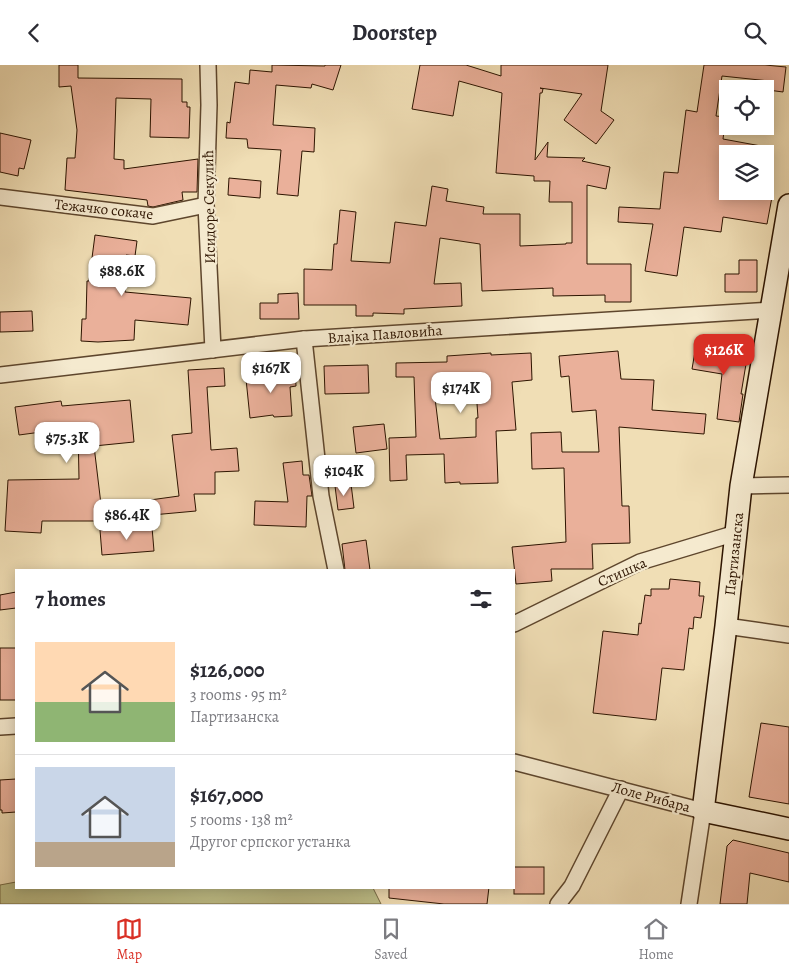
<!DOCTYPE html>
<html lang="en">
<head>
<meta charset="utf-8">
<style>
  :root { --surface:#fff; --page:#f2f2f3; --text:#2b2b33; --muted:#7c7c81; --line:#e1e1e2; --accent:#d93025 }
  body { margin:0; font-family:Alegreya,serif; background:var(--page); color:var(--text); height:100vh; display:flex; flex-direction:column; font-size:19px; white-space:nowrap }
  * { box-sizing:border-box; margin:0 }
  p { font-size:16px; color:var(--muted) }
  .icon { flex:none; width:28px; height:28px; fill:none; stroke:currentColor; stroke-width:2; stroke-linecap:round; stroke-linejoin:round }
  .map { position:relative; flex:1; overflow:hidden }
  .panel { position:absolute; left:15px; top:504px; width:500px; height:320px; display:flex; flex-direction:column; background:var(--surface); border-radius:0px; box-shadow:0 2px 12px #0003 }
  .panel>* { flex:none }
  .tools { position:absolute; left:719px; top:15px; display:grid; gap:10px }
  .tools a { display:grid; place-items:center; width:55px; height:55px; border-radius:0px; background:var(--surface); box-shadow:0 2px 12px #0003; font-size:25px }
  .price { position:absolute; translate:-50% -42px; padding:0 11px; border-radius:10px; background:#fff; color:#222; font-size:16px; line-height:32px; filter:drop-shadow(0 1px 2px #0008) }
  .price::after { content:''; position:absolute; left:50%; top:30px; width:15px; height:11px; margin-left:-8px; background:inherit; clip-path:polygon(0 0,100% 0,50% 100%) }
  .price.current { background:var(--accent); color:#fff }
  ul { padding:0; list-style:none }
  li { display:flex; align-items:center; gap:15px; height:125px; padding:0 20px }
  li+li { border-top:1px solid var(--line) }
  li span { display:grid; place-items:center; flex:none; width:140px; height:100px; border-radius:0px; color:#555 }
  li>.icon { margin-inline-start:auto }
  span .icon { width:60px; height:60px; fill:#fffc; stroke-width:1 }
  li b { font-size:21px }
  h2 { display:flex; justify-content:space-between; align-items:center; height:60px; padding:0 20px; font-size:21px }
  header { display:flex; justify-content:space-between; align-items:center; height:65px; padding:0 20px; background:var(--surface); font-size:22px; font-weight:600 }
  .tab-bar { display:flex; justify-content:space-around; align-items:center; height:70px; border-top:1px solid var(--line); background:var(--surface); font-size:14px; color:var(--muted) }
  .tab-bar a { display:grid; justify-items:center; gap:2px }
  .tab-bar .current { color:var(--accent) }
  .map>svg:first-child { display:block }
  .green { fill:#bec08a; stroke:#766a45 }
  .building { fill:#eab09a; stroke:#2d1400; fill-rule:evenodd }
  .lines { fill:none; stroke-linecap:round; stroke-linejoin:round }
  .street-casing { stroke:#5e462d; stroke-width:18 }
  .secondary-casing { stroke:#2d1400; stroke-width:24 }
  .street { stroke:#f5eacf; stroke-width:15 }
  .secondary { stroke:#f5eacf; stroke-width:21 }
  .labels { text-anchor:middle; stroke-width:4.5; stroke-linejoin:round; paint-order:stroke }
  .street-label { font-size:15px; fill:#2d1400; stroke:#f5eacf }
</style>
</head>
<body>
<header><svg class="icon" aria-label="back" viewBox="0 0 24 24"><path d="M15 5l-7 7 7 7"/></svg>Doorstep<svg class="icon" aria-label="search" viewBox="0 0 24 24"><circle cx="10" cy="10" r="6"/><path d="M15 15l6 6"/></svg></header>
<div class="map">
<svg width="789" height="839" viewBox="0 0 789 839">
  <rect width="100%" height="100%" fill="#f0deb5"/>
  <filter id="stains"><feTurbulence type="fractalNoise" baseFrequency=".004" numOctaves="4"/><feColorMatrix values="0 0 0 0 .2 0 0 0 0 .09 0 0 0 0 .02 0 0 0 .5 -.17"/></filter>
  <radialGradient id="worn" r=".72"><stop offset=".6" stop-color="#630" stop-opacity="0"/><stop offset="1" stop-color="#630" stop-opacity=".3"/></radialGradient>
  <path class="green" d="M16 817V822L373 823 381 839H0V820Z"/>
  <g class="building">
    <path d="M59 0H78V13L182 14V37H187V42H190L189 73 150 72 151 34 116 33 114 94 124 95V104L198 94 197 127H182L183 135 153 142 148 141 147 135 65 125 67 93H75L77 65 71 21 59 22Z"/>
    <path d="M272 0 325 1V0H341L333 25 312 19 311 23 276 20 273 60 315 63 314 87 302 86 298 131 277 129 281 85 248 83 247 74 226 73 227 57 230 58 235 17 249 19 250 5 272 7Z"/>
    <path d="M420 0H466L501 11V0H608L601 46 614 55 596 79 564 55 582 29 540 23 543 24 542 28H540L535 95 548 77 547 92 585 93 582 96 610 102 606 124 587 120V199H631V237H605V230L553 231V223L482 226 480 179 440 173 434 219 461 218 462 241 404 244V249L373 248V251H356V240H304V204L332 205 334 179H337L340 145 356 147 351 196 390 198 395 157 426 161 432 121 448 124 446 136 484 142 483 149H520V181L566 179V178H572V137H549L550 116H534V111L496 108 502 28 459 16 453 51 412 44Z"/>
    <path d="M704 0H765L786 2 783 27 768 25 769 16 722 11 716 51 726 52 723 74 761 81 760 89H728V126H743L772 132 767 159 723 152 721 167 684 162 677 211 645 206 653 159 618 157 619 142 660 144 664 107 678 108 686 45 697 47Z"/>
    <path d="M0 68 31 75 24 104 19 103 18 111 0 107Z"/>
    <path d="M229 113 261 116 260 133 228 130Z"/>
    <path d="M95 170 137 176 135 191 126 190 125 227 191 233 188 260 135 255 134 275 98 277 81 276 82 254H86L87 216H89Z"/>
    <path d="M739 195H757V227H725V209H739Z"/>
    <path d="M298 228 299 254H260V238H278V229Z"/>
    <path d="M32 246 33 266 0 267V247Z"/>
    <path d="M697 275 717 279V282L748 287 741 329H743L739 357 717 354 722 309 692 304Z"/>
    <path d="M618 286 621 314 654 315 652 345 706 349 704 369 619 362 622 441H629L630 478 592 479 593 504H551L552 516 516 519 512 482 566 477 564 403 532 404 531 368 561 367 562 387H599L596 345 572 347 569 311 561 312 559 291Z"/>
    <path d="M491 288V290L531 288 532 315 512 317 516 365 496 366 498 418 460 419V417L445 418 444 389 406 390 407 415 390 416 389 373 416 372 414 312H396V298L447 297V291ZM475 310 478 353H476V372L440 374 435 333 434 312Z"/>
    <path d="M368 300 369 328 325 329 324 301Z"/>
    <path d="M224 303 225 321 207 322 211 385 237 383 239 406 215 407V429H194L196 446 152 450 150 435 179 431 172 370 192 368 188 305Z"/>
    <path d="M295 304 296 321 290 322 292 351 274 352 273 350 250 353 246 314 270 312 269 306Z"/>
    <path d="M130 335 134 377 94 381 103 456H42L41 468 5 466 8 415 79 414 78 362 19 370 15 342 61 336 62 341Z"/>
    <path d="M384 359 387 384 356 388 353 362Z"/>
    <path d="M302 396 303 410H309L312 431H307L306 462 254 460 255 436 288 437 283 398Z"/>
    <path d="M351 419 354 443 338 445 335 421Z"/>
    <path d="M152 462 154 486 102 490 100 465Z"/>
    <path d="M366 475 370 505H345L342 479Z"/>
    <path d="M670 514 700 517 699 531H704L701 553 694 552 693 564 689 563 684 605 662 603 656 655 593 648 603 566 638 570 639 558 641 559 645 530 651 531V524H669Z"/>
    <path d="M16 527V543L0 545V530Z"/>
    <rect x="0" y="583" width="16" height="52"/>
    <path d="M761 658 789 662V739L749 732Z"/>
    <path d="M16 714V747L2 748V745H0V715Z"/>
    <path d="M733 775 789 788V817L750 808 747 839H720L727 781Z"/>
    <rect x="514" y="802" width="30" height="27"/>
    <path d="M389 822H489L487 839H444L389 833Z"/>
  </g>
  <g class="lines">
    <defs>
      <g id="street">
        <path d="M208 0 209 40 206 140 213 285"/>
        <path d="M0 132 153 151 206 140"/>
        <path d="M304 274 321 431 336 505"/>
        <path d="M0 310 304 274 772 245"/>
        <path d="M741 421 789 420"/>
        <path d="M514 559 640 497 736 468"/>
        <path d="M726 561 789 570"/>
        <path d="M0 662 16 661"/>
        <path d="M514 697 703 746 689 839"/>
        <path d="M558 839 572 821 621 724"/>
      </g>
      <path id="secondary" d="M789 140 741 421 726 561 703 746 789 764"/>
    </defs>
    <use href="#street" class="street-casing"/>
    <use href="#secondary" class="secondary-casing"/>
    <use href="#street" class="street"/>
    <use href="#secondary" class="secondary"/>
  </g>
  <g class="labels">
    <g class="street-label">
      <text transform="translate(209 142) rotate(-91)" y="5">Исидоре Секулић</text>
      <text transform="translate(104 144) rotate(6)" y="5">Тежачко сокаче</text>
      <text transform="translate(385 269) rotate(-4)" y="5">Влајка Павловића</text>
      <text transform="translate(734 489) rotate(-84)" y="5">Партизанска</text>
      <text transform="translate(622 507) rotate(-24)" y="5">Стишка</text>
      <text transform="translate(651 732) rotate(15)" y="5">Лоле Рибара</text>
    </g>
  </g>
  <rect width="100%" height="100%" filter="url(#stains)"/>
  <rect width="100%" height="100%" fill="url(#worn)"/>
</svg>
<div class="tools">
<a><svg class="icon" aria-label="locate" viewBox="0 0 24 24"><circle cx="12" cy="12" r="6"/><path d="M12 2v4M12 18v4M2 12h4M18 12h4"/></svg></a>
<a><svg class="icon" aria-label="layers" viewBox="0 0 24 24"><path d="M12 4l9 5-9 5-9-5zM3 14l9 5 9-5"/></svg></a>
</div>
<b class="price" style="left:122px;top:232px">$88.6K</b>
<b class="price current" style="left:724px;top:311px">$126K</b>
<b class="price" style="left:271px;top:329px">$167K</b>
<b class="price" style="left:461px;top:349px">$174K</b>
<b class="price" style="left:67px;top:399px">$75.3K</b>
<b class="price" style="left:344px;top:432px">$104K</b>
<b class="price" style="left:127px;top:476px">$86.4K</b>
<section class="panel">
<h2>7 homes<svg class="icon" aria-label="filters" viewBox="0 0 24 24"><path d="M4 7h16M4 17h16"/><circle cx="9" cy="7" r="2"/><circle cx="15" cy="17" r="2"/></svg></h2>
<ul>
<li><span style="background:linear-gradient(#ffd9b3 60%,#8fb573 0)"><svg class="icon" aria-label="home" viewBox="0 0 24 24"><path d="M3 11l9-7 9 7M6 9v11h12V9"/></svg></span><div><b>$126,000</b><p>3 rooms · 95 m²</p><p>Партизанска</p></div></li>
<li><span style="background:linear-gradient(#c9d6e8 75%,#b9a48a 0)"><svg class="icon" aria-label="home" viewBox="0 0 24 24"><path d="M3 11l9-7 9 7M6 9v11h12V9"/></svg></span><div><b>$167,000</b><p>5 rooms · 138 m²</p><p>Другог српског устанка</p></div></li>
</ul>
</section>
</div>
<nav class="tab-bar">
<a class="current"><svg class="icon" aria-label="map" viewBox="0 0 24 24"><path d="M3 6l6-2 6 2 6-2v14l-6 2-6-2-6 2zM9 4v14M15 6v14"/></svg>Map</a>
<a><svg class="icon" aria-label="saved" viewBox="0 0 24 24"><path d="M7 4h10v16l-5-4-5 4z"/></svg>Saved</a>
<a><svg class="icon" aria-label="home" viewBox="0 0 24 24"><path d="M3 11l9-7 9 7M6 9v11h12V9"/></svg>Home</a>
</nav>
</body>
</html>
